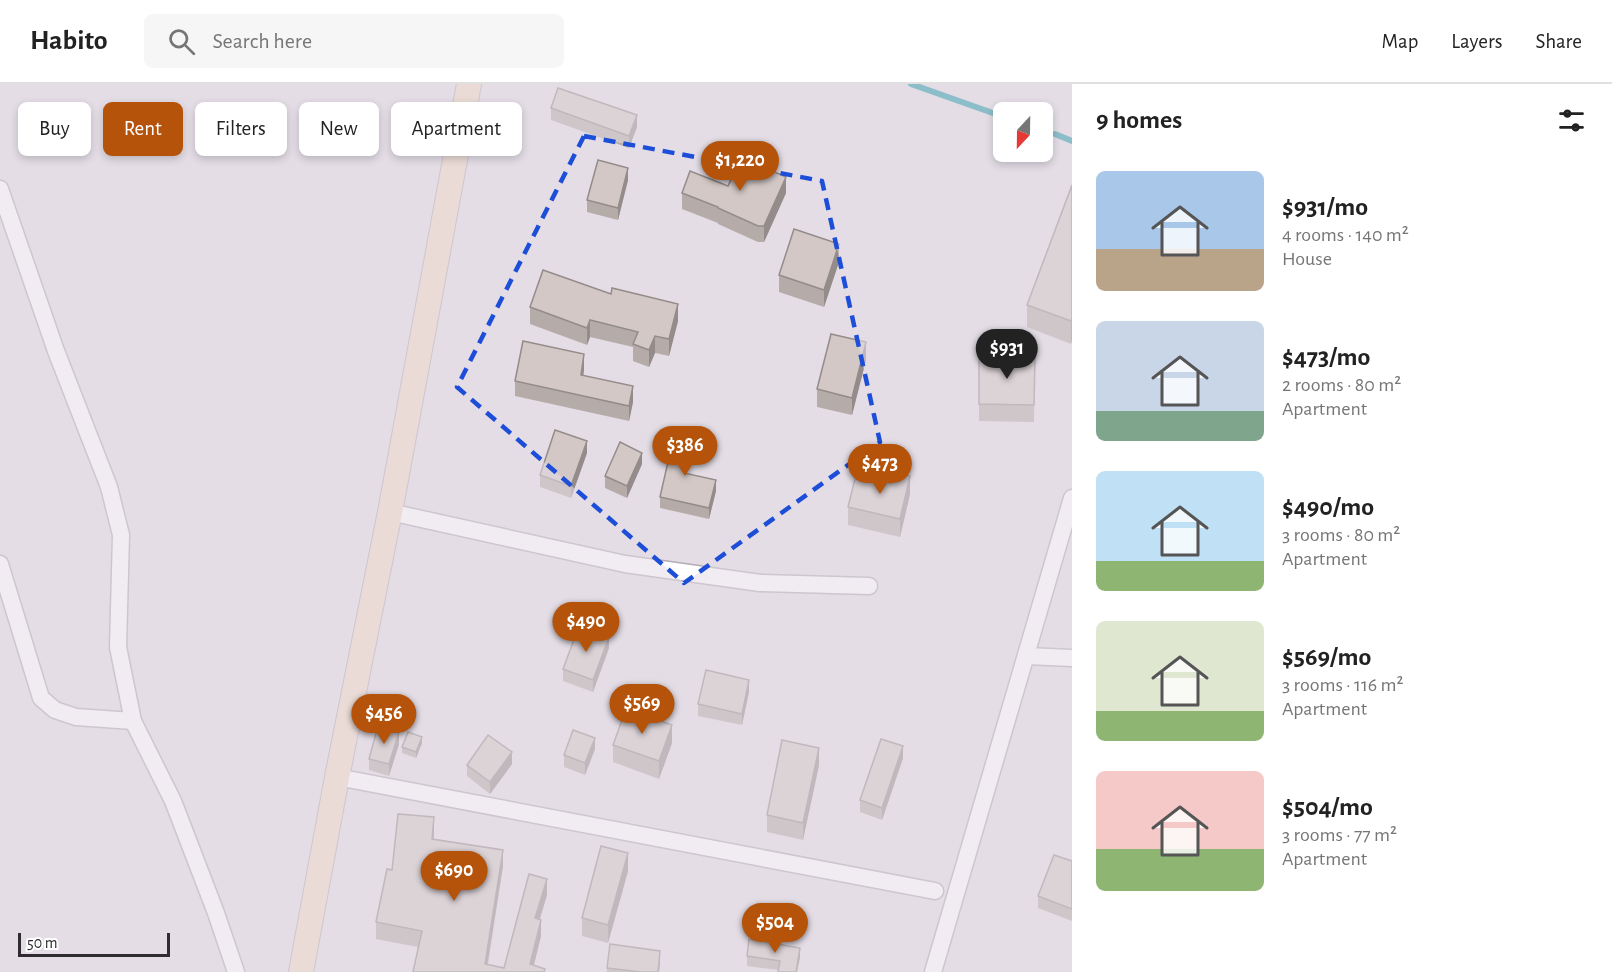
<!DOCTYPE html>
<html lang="en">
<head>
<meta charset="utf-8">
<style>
  :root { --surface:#fff; --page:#f6f6f6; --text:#222; --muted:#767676; --line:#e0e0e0; --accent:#b45309 }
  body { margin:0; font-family:"Alegreya Sans",sans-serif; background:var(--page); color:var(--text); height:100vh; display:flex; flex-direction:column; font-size:22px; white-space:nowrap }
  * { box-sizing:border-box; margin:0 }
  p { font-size:20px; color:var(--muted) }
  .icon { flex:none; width:33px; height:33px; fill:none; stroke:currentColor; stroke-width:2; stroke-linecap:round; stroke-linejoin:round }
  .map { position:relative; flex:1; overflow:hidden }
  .side { display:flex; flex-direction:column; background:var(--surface); width:540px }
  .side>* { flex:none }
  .guide { position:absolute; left:18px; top:18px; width:570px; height:54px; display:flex; gap:12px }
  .needle { width:39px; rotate:202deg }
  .tools { position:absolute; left:993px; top:18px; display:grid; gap:12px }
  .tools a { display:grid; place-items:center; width:60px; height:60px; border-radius:9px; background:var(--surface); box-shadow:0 3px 9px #0003; font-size:30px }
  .scale { position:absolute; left:18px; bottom:15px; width:152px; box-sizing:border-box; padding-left:6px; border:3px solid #2e2c2f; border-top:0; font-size:16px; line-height:21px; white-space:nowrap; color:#2e2c2f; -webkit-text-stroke:4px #fff; paint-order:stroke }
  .price { position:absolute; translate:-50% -51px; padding:0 14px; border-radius:21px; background:var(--accent); color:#fff; font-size:20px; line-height:39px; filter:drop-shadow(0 2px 3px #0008) }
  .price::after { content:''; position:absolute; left:50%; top:36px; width:18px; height:14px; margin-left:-9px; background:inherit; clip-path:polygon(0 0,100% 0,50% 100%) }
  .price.active { background:#222; color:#fff }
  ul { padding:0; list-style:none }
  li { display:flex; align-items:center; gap:18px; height:150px; padding:0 24px }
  li span { display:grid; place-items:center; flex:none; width:168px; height:120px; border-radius:9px; color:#555 }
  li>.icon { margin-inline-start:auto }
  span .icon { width:72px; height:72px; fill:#fffc; stroke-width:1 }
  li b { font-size:26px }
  h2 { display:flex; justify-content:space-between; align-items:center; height:72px; padding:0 24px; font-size:26px }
  .tag { padding:0 21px; border-radius:9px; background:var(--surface); box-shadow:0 3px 9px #0003; font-size:21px; line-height:54px }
  .tag.active { background:var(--accent); color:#fff }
  header { display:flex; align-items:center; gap:36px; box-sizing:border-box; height:84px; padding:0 30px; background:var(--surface); border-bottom:2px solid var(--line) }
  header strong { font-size:28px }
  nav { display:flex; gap:33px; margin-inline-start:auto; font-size:21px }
  .search { width:420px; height:54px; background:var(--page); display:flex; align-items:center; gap:15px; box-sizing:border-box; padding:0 21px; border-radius:9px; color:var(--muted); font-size:22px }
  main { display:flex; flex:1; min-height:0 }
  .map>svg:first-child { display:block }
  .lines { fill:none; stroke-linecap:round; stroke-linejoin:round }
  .stream { stroke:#2299a9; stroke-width:6 }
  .street-casing { stroke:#b2acb4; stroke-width:19 }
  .secondary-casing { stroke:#b2acb4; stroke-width:26 }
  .street { stroke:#fff; stroke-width:16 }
  .secondary { stroke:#f1d9c4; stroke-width:24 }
  .wall { fill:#b5aca9 }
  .shaded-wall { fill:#948c8a }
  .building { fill:#d3c8c5; stroke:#948c8a; stroke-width:1.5 }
  .marked { fill:none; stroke:#1d4ed8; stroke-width:4.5; stroke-dasharray:12 8; stroke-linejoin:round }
</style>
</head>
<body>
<header>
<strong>Habito</strong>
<div class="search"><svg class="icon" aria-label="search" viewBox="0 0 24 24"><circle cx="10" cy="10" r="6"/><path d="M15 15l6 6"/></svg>Search here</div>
<nav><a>Map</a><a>Layers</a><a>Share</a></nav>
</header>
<main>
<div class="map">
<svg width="1072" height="888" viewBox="0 0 1072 888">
  <rect width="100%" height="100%" fill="#e4dde6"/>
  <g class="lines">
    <g class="stream">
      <path d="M911 0 1004 33"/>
      <path d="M1055 50 1072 57"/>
    </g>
    <defs>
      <g id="street">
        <path d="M0 105 56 267 109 403 121 451 118 563 133 637 173 717 216 829 236 888"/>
        <path d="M390 428 625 480 760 499 869 502"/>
        <path d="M0 480 41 614 55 626 76 633 133 637"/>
        <path d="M1026 572 1072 574"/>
        <path d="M337 693 935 807"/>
        <path d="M933 888 1072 414"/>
      </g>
      <path id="secondary" d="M301 888 337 693 390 428 469 0"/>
    </defs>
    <use href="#street" class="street-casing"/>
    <use href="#secondary" class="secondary-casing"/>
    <use href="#street" class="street"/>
    <use href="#secondary" class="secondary"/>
  </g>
  <g class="wall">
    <path d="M551 24 637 43 629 64 551 36Z"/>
    <path d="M628 96 618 136 587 128V116Z"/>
    <path d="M1072 101V256L1071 260 1027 243V221Z"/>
    <path d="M728 102 786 109 764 158H758L718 140V139L682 125V109Z"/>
    <path d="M839 178 824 223 779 208V191Z"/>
    <path d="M530 223 678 237 669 272 655 269 649 283 633 277V263L590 253 587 261 530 240Z"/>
    <path d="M979 272 1035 273 1034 338 979 337Z"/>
    <path d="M866 276 852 331 817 323V305Z"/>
    <path d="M584 286 583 292 633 318 629 337 515 312V297Z"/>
    <path d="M693 362 686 390 716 407 709 435 660 424V413Z"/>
    <path d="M587 369 571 414 540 403V391Z"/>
    <path d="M642 380 627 414 605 404V392Z"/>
    <path d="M910 410 900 453 848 441V423Z"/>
    <path d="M609 564 593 608 563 597V585Z"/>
    <path d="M749 608 742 641 698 632V620Z"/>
    <path d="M422 659 416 674 402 669V663Z"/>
    <path d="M672 659 659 695 613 678V661Z"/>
    <path d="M399 660 389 692 369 686V675Z"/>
    <path d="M595 665 585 691 564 683V671Z"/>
    <path d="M903 674 882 736 860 728V716Z"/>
    <path d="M512 680 490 710 467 692V681Z"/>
    <path d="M819 681 803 756 767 748V731Z"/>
    <path d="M434 750 433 755 503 782 488 880 504 884 547 811 540 835 541 852 534 881 545 888H413L418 863 376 855V838L392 786Z"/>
    <path d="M1072 777V837L1038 824V812Z"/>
    <path d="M628 787 608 859 582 852V834Z"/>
    <path d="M747 872 800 874 779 886 747 882Z"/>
    <path d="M660 879 659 888H607V884Z"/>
  </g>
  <g class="shaded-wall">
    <path d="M637 31V43L629 64V52Z"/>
    <path d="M628 84V96L618 136V124Z"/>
    <path d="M786 93V109L764 158V142Z"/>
    <path d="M839 160V178L824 223V206Z"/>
    <path d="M678 220V237L669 272V255Z"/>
    <path d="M1072 234V256L1071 260V237Z"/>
    <path d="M590 236V253L587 261V244Z"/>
    <path d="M655 252V269L649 283V266Z"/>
    <path d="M866 258V276L852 331V314Z"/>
    <path d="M584 270V286L581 307V291Z"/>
    <path d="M633 302V318L629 337V322Z"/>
    <path d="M693 352V362L684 400V389Z"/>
    <path d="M587 357V369L571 414V402Z"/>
    <path d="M642 369V380L627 414V402Z"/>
    <path d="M910 392V410L900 453V435Z"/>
    <path d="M716 396V407L709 435V424Z"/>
    <path d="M609 553V564L593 608V596Z"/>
    <path d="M749 596V608L742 641V630Z"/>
    <path d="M672 641V659L659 695V677Z"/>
    <path d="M399 648V660L389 692V680Z"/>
    <path d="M422 653V659L416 674V668Z"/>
    <path d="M595 654V665L585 691V679Z"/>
    <path d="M903 662V674L882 736V724Z"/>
    <path d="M819 664V681L803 756V739Z"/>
    <path d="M512 668V680L490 710V698Z"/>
    <path d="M434 733V750L432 771V755Z"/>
    <path d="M503 766V782L486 888 485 880Z"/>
    <path d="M628 769V787L608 859V841Z"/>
    <path d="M547 795V811L535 850V834Z"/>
    <path d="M541 836V852L532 888 530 880Z"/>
    <path d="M800 864V874L797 888H796Z"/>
    <path d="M660 867V879L659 888H658Z"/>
  </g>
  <g class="building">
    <path d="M558 4 637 31 629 52 551 24Z"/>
    <path d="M741 73 786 93 764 142H758L718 124V123L682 109 690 87 728 102Z"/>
    <path d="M598 76 628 84 618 124 587 116Z"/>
    <path d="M1072 101V234L1071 237 1027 221Z"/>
    <path d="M794 145 839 160 824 206 779 191Z"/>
    <path d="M543 186 611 210 612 204 678 220 669 255 655 252 649 266 633 260 638 248 590 236 587 244 530 223Z"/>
    <path d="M831 250 866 258 852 314 817 305Z"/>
    <path d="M523 257 584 270 581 291 633 302 629 322 515 297Z"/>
    <path d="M979 272 1035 273 1034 321 979 320Z"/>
    <path d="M555 346 587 357 571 402 540 391Z"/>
    <path d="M675 347 693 352 684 389 716 396 709 424 660 413Z"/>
    <path d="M620 358 642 369 627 402 605 392Z"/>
    <path d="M894 388 910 392 900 435 848 423 856 391 891 399Z"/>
    <path d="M579 542 609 553 593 596 563 585Z"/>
    <path d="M706 586 749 596 742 630 698 620Z"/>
    <path d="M626 625 672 641 659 677 613 661Z"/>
    <path d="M378 642 399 648 389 680 369 675Z"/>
    <path d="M573 646 595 654 585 679 564 671Z"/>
    <path d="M408 648 422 653 416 668 402 663Z"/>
    <path d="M488 651 512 668 490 698 467 681Z"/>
    <path d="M881 655 903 662 882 724 860 716Z"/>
    <path d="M782 656 819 664 803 739 767 731Z"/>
    <path d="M398 730 434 733 432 755 503 766 485 880 504 884 529 790 547 795 535 834 541 836 530 880 545 885 544 888H413L422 847 376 838 387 785 392 786Z"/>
    <path d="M601 762 628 769 608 841 582 834Z"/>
    <path d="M1054 771 1072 777V825L1038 812Z"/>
    <path d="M749 855 800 864 796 888H778L780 877 747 872Z"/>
    <path d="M610 860 660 867 658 888H641L607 884Z"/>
  </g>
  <path d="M0 0H1072V888H0ZM584 52 822 97 880 358 684 499 457 303Z" fill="#e4dde6" fill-opacity=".55" fill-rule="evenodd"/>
  <path class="marked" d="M584 52 822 97 880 358 684 499 457 303Z"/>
</svg>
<div class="tools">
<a><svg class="needle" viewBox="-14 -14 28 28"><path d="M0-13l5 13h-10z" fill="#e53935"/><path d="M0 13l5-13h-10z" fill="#767676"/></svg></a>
</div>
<div class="scale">50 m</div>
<b class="price" style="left:740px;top:108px">$1,220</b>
<b class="price active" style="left:1007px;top:296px">$931</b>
<b class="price" style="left:685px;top:393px">$386</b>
<b class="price" style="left:880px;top:411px">$473</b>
<b class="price" style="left:586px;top:569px">$490</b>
<b class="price" style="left:642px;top:651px">$569</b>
<b class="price" style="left:384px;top:661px">$456</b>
<b class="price" style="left:454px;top:818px">$690</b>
<b class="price" style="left:775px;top:870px">$504</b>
<div class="guide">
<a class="tag">Buy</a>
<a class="tag active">Rent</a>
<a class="tag">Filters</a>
<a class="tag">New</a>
<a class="tag">Apartment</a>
</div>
</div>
<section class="side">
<h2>9 homes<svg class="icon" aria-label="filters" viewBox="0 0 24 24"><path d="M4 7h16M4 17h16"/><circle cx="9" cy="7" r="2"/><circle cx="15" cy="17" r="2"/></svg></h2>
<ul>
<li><span style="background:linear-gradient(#a9c7e8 65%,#b9a48a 0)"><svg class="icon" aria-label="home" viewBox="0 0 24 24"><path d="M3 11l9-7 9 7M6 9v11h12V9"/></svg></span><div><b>$931/mo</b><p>4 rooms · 140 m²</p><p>House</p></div></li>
<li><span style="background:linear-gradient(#c9d6e8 75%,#7fa58c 0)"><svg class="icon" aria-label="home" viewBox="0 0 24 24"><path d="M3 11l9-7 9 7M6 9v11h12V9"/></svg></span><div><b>$473/mo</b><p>2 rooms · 80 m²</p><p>Apartment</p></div></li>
<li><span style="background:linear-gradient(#bfe0f5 75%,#8fb573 0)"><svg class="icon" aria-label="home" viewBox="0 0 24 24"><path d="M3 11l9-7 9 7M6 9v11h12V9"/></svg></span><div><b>$490/mo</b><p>3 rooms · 80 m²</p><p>Apartment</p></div></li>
<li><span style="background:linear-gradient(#dfe7d0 75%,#8fb573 0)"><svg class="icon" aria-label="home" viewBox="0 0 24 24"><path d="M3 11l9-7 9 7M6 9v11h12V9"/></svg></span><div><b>$569/mo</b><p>3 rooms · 116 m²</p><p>Apartment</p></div></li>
<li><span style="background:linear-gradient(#f6c9c9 65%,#8fb573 0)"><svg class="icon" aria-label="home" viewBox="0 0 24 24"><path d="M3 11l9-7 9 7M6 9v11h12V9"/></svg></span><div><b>$504/mo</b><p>3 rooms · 77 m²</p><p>Apartment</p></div></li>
</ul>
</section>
</main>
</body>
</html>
